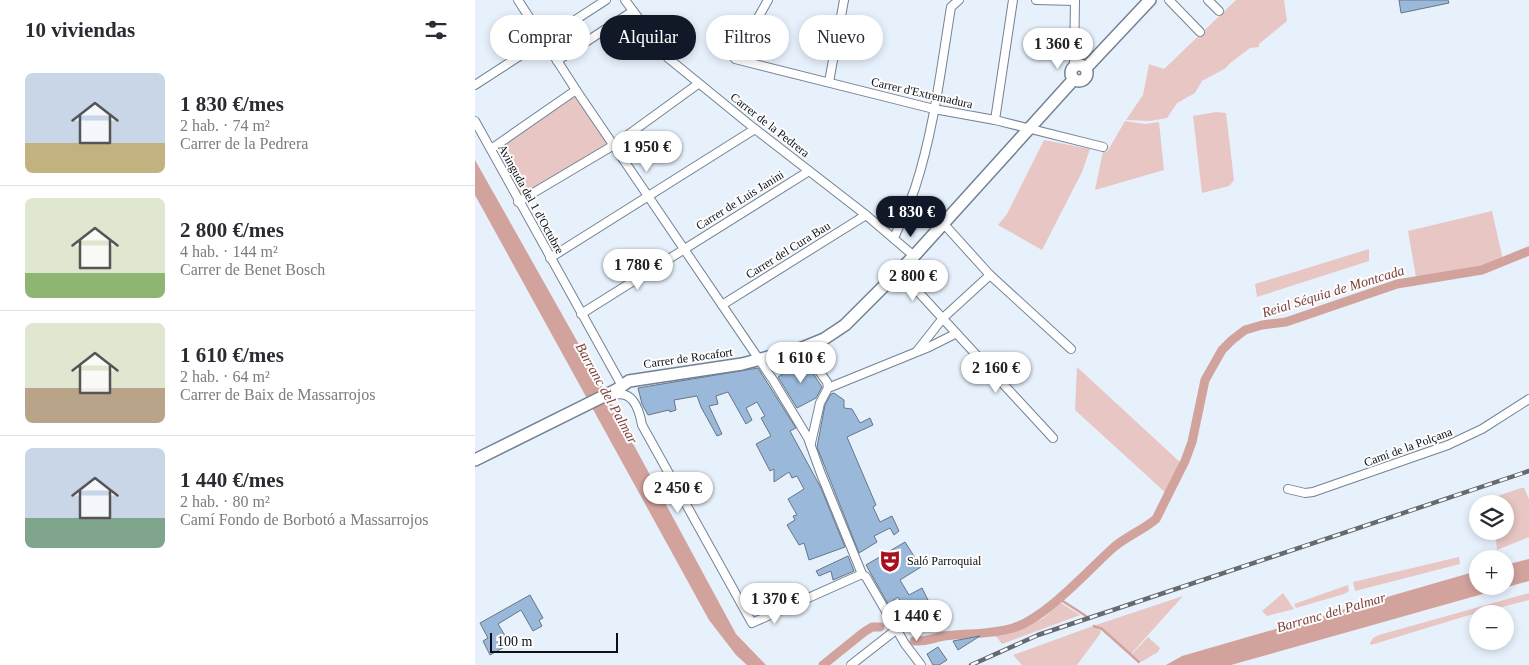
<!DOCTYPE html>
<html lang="es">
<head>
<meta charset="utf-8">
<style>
  :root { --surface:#fff; --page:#f7f7f7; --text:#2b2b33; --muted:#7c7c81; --line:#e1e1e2; --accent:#111827 }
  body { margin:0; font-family:"Times New Roman",serif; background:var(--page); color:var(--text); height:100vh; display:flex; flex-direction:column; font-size:19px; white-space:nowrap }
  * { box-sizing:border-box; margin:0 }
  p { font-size:16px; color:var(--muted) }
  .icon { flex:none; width:28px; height:28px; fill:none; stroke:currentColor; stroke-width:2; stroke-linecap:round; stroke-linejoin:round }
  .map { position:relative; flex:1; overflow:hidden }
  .sheet { display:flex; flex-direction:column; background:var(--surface); width:475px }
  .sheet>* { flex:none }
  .guide { position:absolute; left:15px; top:15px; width:475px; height:45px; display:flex; gap:10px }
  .tools { position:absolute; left:994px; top:495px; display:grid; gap:10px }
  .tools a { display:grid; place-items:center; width:45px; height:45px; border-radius:50%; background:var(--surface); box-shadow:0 2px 8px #0003; font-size:25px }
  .scale { position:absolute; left:15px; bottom:12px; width:128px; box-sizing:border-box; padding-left:5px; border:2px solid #0a0f15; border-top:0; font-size:14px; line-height:18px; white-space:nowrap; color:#0a0f15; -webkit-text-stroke:4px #fdfdfd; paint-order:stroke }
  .price { position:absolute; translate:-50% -42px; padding:0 11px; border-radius:18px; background:#fff; color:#222; font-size:16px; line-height:32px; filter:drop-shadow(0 1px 2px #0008) }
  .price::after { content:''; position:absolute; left:50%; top:30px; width:15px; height:11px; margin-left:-8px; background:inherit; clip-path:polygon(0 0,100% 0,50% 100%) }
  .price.current { background:var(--accent); color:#fff }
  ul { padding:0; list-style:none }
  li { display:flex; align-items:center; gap:15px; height:125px; padding:0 25px }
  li+li { border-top:1px solid var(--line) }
  li span { display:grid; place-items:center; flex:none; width:140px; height:100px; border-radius:8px; color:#555 }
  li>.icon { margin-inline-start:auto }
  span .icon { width:60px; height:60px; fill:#fffc; stroke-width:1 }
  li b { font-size:21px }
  h2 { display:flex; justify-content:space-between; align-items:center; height:60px; padding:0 25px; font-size:21px }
  .chip { padding:0 18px; border-radius:22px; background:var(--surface); box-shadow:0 2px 8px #0003; font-size:18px; line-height:45px }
  .chip.current { background:var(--accent); color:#fff }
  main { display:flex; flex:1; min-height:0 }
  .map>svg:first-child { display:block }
  .green { fill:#e7c6c3 }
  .water { fill:#d2a29d }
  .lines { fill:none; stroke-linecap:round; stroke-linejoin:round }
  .stream { stroke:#d2a29d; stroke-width:2.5 }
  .canal { stroke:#d2a29d; stroke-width:9 }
  .building { fill:#9ab8d9; stroke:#677686 }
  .street-casing { stroke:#738293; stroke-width:10 }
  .secondary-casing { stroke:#738293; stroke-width:14 }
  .street { stroke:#fff; stroke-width:8 }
  .secondary { stroke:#fff; stroke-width:11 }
  .rail-casing { stroke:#636a72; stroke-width:4.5 }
  .rail { stroke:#fdfdfd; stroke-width:2.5; stroke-dasharray:8; stroke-linecap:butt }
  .labels { text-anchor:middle; stroke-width:4; stroke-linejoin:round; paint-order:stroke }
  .street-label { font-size:12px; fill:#0a0f15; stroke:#fdfdfd }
  .poi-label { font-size:12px; fill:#0a0f15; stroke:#fdfdfd; text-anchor:start }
  .water-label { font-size:14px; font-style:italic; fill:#7e403b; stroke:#fdfdfd }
</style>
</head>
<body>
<main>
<section class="sheet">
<h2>10 viviendas<svg class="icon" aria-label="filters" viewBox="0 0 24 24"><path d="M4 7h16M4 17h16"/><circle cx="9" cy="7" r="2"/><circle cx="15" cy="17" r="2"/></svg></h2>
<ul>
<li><span style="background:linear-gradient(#c9d6e8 70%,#c2b280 0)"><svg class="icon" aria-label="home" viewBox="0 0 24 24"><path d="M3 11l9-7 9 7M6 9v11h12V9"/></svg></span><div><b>1 830 €/mes</b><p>2 hab. · 74 m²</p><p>Carrer de la Pedrera</p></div></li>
<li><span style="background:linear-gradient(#dfe7d0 75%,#8fb573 0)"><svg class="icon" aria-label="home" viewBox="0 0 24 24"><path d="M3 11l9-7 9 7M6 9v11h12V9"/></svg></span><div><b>2 800 €/mes</b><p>4 hab. · 144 m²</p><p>Carrer de Benet Bosch</p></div></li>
<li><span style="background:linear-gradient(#dfe7d0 65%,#b9a48a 0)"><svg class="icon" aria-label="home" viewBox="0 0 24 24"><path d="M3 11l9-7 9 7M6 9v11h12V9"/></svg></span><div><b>1 610 €/mes</b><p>2 hab. · 64 m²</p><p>Carrer de Baix de Massarrojos</p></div></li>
<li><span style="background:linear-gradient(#c9d6e8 70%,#7fa58c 0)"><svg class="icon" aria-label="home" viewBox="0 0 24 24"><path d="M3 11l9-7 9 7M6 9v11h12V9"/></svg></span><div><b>1 440 €/mes</b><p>2 hab. · 80 m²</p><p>Camí Fondo de Borbotó a Massarrojos</p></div></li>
</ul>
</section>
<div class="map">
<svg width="1054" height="665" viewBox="0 0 1054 665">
  <rect width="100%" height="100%" fill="#e7f1fc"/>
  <g class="green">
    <path d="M761 0H809L812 21 784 44V47L775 48 754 64 751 68 727 81 720 93 702 103 692 118 675 121 651 120 668 95 674 64 689 69Z"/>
    <path d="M102 90 137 145 44 200 18 150Z"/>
    <path d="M741 112 751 113 759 180 754 186 727 193 718 116Z"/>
    <path d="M650 121 670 124 684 122 689 170 620 190 628 151 632 152Z"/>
    <path d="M569 140 615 149 607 172 567 250 523 225 532 214Z"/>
    <path d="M1017 211 1028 260 1013 265 941 277 933 231Z"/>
    <path d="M894 249V261L782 297 780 284Z"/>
    <path d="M602 367 707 464 692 494 600 410Z"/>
    <path d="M1046 488H1049L1054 499V537L1022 550 1020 531H1030V504H1017V498Z"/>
    <path d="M984 557 985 564 880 591 878 582Z"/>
    <path d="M873 585 874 591 869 594 821 608 819 604Z"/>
    <path d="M808 593 819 609 792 616 787 611Z"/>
    <path d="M1054 593V600L991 616 896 645 895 643 898 638 904 635Z"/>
    <path d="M708 596 656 654 628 629 621 625Z"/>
    <path d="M586 603 605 615 527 644 520 635 541 630 567 619Z"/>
    <path d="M618 626 626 631 625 634 602 665H547L538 655Z"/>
    <path d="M673 637 685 648 683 652 666 662 657 654Z"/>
  </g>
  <g class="water">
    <path d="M0 160 115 364 261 634 291 665H272L261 655 234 620 0 195Z"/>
    <path d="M1054 559V581L756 665H691L707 656 1002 571V586H1030V565Z"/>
  </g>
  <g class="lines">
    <g class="stream">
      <path d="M583 598 611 616"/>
      <path d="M619 626 627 629 664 662"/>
    </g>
    <g class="canal">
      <path d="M439 641C452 642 457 638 469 636 491 633 515 635 538 628 571 618 612 571 639 547 652 536 668 530 681 519L710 461 717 442 730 380 747 350 757 340 770 330 787 325 811 322 922 284 1007 270 1054 251"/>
      <path d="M348 665 389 632 397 627H405"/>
    </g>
  </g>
  <g class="building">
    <path d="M924 0H973L974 3 926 13Z"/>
    <path d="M329 360 347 387 341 398 322 408 303 377Z"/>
    <path d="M283 368 321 428 315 431 346 488 370 547 334 560 329 543 324 545 312 525 320 520 318 516 322 515 313 499 329 489 322 476 317 478 314 472 299 482V469L295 471 281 444 296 436 286 418 290 416 282 402 271 408 277 420 271 424 253 392 241 396 243 404 234 406 247 434 242 436 226 407 222 396 199 400 201 410 195 412 194 410 173 415 167 404 163 388Z"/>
    <path d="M359 393 369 400V408L377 409 385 423 395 418 398 425 372 437 401 505 398 507 405 522 417 516 424 531 419 535 415 528 399 536 402 542 384 553 342 447 350 405 356 394Z"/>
    <path d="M430 542 446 567 425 580 434 595 447 588 454 602 433 614 423 597 413 604 391 565Z"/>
    <path d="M373 556 379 571 358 580 356 571 344 576 341 571Z"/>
    <path d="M55 595 68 618 64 620 67 626 58 631 46 610 23 624 35 644 15 655 8 641 13 638 5 623Z"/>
    <path d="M505 636 483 650 478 641Z"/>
    <path d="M463 647 472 660 464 665H458L452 654Z"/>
  </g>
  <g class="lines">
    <defs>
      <g id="street">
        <path d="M43 0 101 90 298 380 333 438 346 474 387 574 391 577 430 644 446 665"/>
        <path d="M150 0 193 58 280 129 391 215 439 256"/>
        <path d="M293 0 260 59 459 109 520 120 628 147"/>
        <path d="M561 0 600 1"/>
        <path d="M600 0 599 62 601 66"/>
        <path d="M694 0 725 32"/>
        <path d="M733 0 744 11"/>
        <path d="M82 61 158 11"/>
        <path d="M354 82 369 0"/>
        <path d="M0 85 131 0"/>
        <path d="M520 120 538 0"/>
        <path d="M0 121 146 384"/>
        <path d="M16 149 101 90"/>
        <path d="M43 202 139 145 223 84"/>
        <path d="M468 223 515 275 596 349"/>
        <path d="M419 238C426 222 434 205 440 188 459 130 466 68 476 7L484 0"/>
        <path d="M75 258 280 129"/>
        <path d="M424 271 578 438"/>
        <path d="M247 305 391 215"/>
        <path d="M106 314 334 171"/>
        <path d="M327 348 352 382 353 388"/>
        <path d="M442 351 468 318 515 275"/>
        <path d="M136 396C157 388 164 408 167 425L277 623 387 574"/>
        <path d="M336 443 345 403 353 388 454 347 480 334"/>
        <path d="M813 489 830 493 838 492 973 445 1007 429 1054 399"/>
        <path d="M376 665 422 629"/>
      </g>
      <g id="secondary">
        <circle cx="604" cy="73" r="8"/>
        <path d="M611 68 675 0"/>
        <path d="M0 460 141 390 154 381 267 364 327 348 349 339 370 325 439 256 599 79"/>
      </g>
    </defs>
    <use href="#street" class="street-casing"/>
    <use href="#secondary" class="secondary-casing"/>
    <use href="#street" class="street"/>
    <use href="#secondary" class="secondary"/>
    <defs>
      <path id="rail" d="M496 665 563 635 1054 471"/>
    </defs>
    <use href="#rail" class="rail-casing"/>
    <use href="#rail" class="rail"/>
  </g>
  <defs>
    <symbol id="theatre-bare" viewBox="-9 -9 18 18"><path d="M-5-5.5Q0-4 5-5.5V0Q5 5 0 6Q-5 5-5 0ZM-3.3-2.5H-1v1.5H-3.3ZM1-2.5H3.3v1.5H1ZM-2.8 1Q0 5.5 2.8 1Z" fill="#a7101c" stroke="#fdfdfd" stroke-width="2.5" paint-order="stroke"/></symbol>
  </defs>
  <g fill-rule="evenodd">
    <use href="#theatre-bare" x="399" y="545" width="32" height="32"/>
  </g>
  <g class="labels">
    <g class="street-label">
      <text transform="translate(447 93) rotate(13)" y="4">Carrer d'Extremadura</text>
      <text transform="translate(295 125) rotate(38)" y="4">Carrer de la Pedrera</text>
      <text transform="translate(56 199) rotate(61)" y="4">Avinguda del 1 d'Octubre</text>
      <text transform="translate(265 200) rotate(-32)" y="4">Carrer de Luis Janini</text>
      <text transform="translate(313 250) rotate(-32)" y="4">Carrer del Cura Bau</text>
      <text transform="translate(213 358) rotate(-8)" y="4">Carrer de Rocafort</text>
      <text transform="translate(933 447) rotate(-20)" y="4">Camí de la Polçana</text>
    </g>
    <g class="poi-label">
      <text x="432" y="565">Saló Parroquial</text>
    </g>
    <g class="water-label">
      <text transform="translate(858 291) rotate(-17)" y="5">Reial Séquia de Montcada</text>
      <text transform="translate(132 393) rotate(61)" y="5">Barranc del Palmar</text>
      <text transform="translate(856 612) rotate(-16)" y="5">Barranc del Palmar</text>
    </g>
  </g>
</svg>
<div class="tools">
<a><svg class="icon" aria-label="layers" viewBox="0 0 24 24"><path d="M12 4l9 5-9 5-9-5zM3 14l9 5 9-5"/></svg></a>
<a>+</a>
<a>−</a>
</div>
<div class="scale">100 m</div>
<b class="price" style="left:583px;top:70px">1 360 €</b>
<b class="price" style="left:172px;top:173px">1 950 €</b>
<b class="price current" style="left:436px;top:238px">1 830 €</b>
<b class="price" style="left:163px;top:291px">1 780 €</b>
<b class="price" style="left:438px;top:302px">2 800 €</b>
<b class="price" style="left:326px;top:384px">1 610 €</b>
<b class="price" style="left:521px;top:394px">2 160 €</b>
<b class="price" style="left:203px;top:514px">2 450 €</b>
<b class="price" style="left:300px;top:625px">1 370 €</b>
<b class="price" style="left:442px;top:642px">1 440 €</b>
<div class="guide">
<a class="chip">Comprar</a>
<a class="chip current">Alquilar</a>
<a class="chip">Filtros</a>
<a class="chip">Nuevo</a>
</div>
</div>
</main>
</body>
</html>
